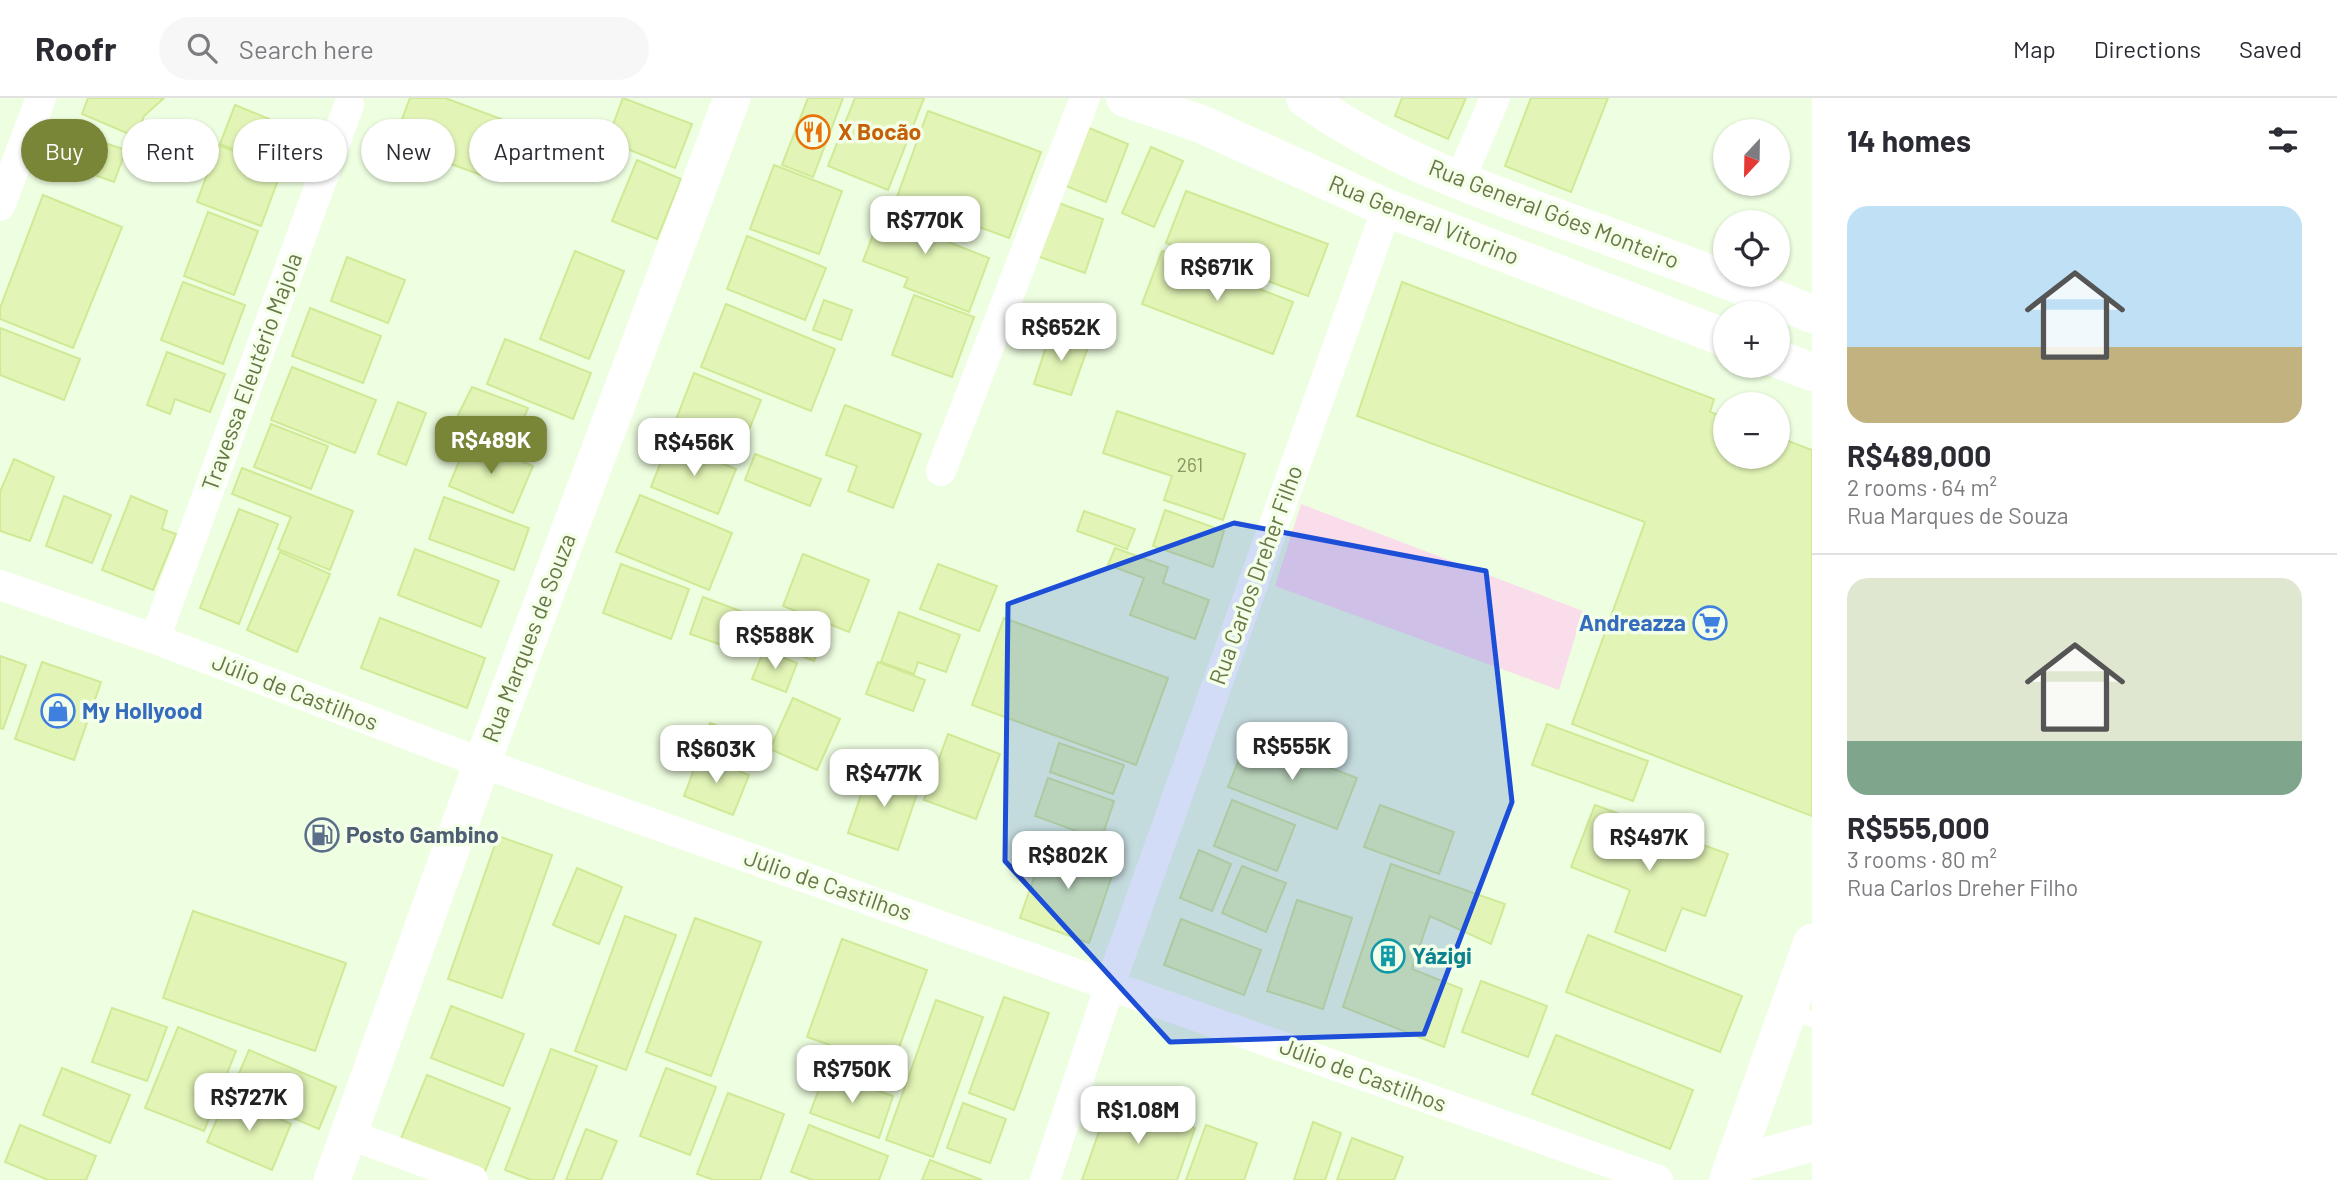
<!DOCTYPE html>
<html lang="en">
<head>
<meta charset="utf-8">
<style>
  :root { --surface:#fff; --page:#f7f7f7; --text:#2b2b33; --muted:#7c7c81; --line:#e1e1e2; --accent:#798537 }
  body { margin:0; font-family:Barlow,sans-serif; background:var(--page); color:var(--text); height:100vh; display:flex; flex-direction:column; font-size:26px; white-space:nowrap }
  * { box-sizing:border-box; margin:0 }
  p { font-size:23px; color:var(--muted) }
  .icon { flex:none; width:38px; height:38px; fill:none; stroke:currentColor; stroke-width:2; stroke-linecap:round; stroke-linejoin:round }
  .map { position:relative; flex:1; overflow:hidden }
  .side { display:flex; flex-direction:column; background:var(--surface); width:525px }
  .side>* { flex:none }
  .hud { position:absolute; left:21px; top:21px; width:665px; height:63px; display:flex; gap:14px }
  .needle { width:46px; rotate:202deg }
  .controls { position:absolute; left:1713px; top:21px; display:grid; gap:14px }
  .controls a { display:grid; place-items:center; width:77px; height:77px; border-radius:50%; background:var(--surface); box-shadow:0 2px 5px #0004; font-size:35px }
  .price { position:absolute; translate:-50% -60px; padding:0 16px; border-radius:14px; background:#fff; color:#222; font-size:23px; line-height:46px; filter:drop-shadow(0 2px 4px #0008) }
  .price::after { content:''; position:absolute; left:50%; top:42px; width:21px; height:16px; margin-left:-10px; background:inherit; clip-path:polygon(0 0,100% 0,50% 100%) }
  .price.on { background:var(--accent); color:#fff }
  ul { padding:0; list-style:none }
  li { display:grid; align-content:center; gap:14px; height:371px; padding:0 35px }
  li+li { border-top:2px solid var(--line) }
  li span { display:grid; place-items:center; height:217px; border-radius:21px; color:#555 }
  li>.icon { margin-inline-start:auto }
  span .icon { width:126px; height:126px; fill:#fffc; stroke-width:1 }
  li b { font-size:30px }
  h2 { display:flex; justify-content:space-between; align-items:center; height:84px; padding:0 35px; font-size:30px }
  .chip { padding:0 24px; border-radius:32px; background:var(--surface); box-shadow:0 2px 5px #0004; font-size:24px; line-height:63px }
  .chip.on { background:var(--accent); color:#fff }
  header { display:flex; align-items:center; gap:42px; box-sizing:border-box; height:98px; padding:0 35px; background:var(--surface); border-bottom:2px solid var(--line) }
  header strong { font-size:33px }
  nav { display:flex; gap:38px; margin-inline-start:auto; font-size:24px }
  .search { width:490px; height:63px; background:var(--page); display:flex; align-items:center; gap:18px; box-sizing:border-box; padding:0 24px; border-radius:38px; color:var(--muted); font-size:26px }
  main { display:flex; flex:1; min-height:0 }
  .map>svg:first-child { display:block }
  .education { fill:#faddea }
  .building { fill:#e2f5b6; stroke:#d0e995; stroke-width:2 }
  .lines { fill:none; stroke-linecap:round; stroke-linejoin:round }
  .service { stroke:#fff; stroke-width:16 }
  .minor { stroke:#fff; stroke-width:30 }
  .tertiary { stroke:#fff; stroke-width:37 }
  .secondary { stroke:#fff; stroke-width:38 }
  .marked { fill:#1d4ed8; fill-opacity:0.2; stroke:#1d4ed8; stroke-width:5; stroke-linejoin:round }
  .labels { text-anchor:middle; stroke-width:7; stroke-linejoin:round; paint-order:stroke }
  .number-label { font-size:19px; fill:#879662 }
  .food-label { font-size:23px; font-weight:bold; fill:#c56008; stroke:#f3ffe8; text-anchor:start }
  .street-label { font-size:23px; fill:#697746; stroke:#f3ffe8 }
  .shop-label { font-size:23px; font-weight:bold; fill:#366cbe; stroke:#f3ffe8; text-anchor:end }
  .service-label { font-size:23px; font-weight:bold; fill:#4e5e75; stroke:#f3ffe8; text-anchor:start }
  .culture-label { font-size:23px; font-weight:bold; fill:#0d838f; stroke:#f3ffe8; text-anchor:start }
</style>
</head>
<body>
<header>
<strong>Roofr</strong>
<div class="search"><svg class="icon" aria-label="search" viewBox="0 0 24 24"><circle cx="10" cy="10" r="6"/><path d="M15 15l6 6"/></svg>Search here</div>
<nav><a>Map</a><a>Directions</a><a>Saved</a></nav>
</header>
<main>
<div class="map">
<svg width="1812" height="1082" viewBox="0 0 1812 1082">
  <rect width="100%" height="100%" fill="#eefee0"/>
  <path class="education" d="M1301 406 1583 513 1559 592 1275 488Z"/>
  <g class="building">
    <path d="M88 0H164L144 18 136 39 82 16Z"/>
    <path d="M410 0H445L509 24 489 80 393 45Z"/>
    <path d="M623 0 692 26 675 70 607 43Z"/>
    <path d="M808 0H843L813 79 782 67Z"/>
    <path d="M855 0H924L888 92 828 68Z"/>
    <path d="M1402 0H1466L1448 41 1395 18Z"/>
    <path d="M1531 0H1608L1571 94 1505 68Z"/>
    <path d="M235 7 296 32 280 70 220 46Z"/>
    <path d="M928 13 1041 54 1009 140 897 99Z"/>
    <path d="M1089 30 1128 46 1106 104 1066 88Z"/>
    <path d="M96 42 126 52 114 84 86 74Z"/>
    <path d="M218 47 282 71 261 128 197 104Z"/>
    <path d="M1151 49 1183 63 1154 129 1122 115Z"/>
    <path d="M637 62 681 81 657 141 612 123Z"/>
    <path d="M774 67 842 93 819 156 750 131Z"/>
    <path d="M1186 93 1328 146 1308 198 1166 145Z"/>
    <path d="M43 97 122 129 73 250 0 221V210Z"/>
    <path d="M887 101 950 125 943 142 989 160 969 214 904 189 908 180 863 163Z"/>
    <path d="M1053 103 1103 121 1085 175 1034 157Z"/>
    <path d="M208 114 258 133 234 197 184 178Z"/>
    <path d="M747 138 826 170 805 222 727 191Z"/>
    <path d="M575 153 624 173 589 261 540 241Z"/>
    <path d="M1162 153 1293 204 1273 256 1142 206Z"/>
    <path d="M347 159 405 182 388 225 331 203Z"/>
    <path d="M183 184 245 207 223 266 161 242Z"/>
    <path d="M1402 184 1714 301 1710 314 1726 320V359H1778V339L1812 352V718L1572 626 1645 424 1357 318Z"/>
    <path d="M914 197 974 219 952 279 892 257Z"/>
    <path d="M824 202 852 212 841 242 813 232Z"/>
    <path d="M726 206 835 251 811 313 701 269Z"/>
    <path d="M310 210 381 238 363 285 292 258Z"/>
    <path d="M0 230 80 261 64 302 0 277Z"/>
    <path d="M1051 233 1089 246 1071 297 1034 286Z"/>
    <path d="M505 241 591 275 573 321 487 286Z"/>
    <path d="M167 254 225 276 210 314 175 301 170 316 147 307Z"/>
    <path d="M292 269 376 302 355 355 271 322Z"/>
    <path d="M694 275 761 302 740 354 674 327Z"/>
    <path d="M472 289 528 310 510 353 451 331Z"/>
    <path d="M398 304 426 315 406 367 378 356Z"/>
    <path d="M845 307 921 336 893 410 848 393 857 368 826 357Z"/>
    <path d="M1117 313 1245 356 1223 422 1164 402 1172 378 1103 355Z"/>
    <path d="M271 326 328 348 311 391 254 369Z"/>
    <path d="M468 341 533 368 513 415 449 388Z"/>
    <path d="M669 344 736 371 718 416 651 389Z"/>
    <path d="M755 356 821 381 810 408 745 382Z"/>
    <path d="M14 361 54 379 30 443 0 433V394Z"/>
    <path d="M242 370 353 413 330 472 278 451 291 419 232 396Z"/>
    <path d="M640 397 732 435 709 492 616 454Z"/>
    <path d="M64 398 111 417 92 465 46 448Z"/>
    <path d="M131 398 167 413 162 431 176 436 153 492 102 472Z"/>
    <path d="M444 399 529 430 514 472 429 441Z"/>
    <path d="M239 411 278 426 239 526 200 510Z"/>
    <path d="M1165 412 1224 433 1213 469 1153 448Z"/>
    <path d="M1084 413 1135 431 1127 451 1077 433Z"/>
    <path d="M1115 450 1168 469 1163 485 1209 502 1195 541 1130 517 1144 480 1108 467Z"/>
    <path d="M415 451 499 483 481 529 398 497Z"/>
    <path d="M280 454 330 476 297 554 247 532Z"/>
    <path d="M803 456 869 482 849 534 783 508Z"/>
    <path d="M621 466 689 491 671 541 603 515Z"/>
    <path d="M938 466 997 488 979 533 920 511Z"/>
    <path d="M703 499 746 515 733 551 690 536Z"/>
    <path d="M899 514 960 537 946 574 918 564 914 576 881 564Z"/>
    <path d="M380 520 485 560 467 610 361 570Z"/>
    <path d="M1004 520 1168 580 1136 667 972 607Z"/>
    <path d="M796 524 825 535 814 563 785 552Z"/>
    <path d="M764 552 797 565 786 594 752 581Z"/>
    <path d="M0 558 26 567 3 631 0 630Z"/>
    <path d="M42 564 101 584 74 662 15 641Z"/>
    <path d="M878 564 925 582 913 613 866 596Z"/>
    <path d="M793 600 840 621 817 672 770 651Z"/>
    <path d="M710 625 760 645 750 668 701 648Z"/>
    <path d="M1547 626 1648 663 1633 703 1532 667Z"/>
    <path d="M948 636 1000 656 976 721 924 702Z"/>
    <path d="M1248 638 1357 680 1337 731 1228 689Z"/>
    <path d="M1059 645 1124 667 1113 696 1050 674Z"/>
    <path d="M699 658 749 677 733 717 684 698Z"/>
    <path d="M870 670 920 687 898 752 848 735Z"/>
    <path d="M1048 680 1114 703 1101 742 1035 718Z"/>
    <path d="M1232 702 1295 727 1277 773 1214 748Z"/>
    <path d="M1380 707 1454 734 1439 776 1364 749Z"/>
    <path d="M1595 707 1728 756 1705 818 1682 810 1665 853 1615 834 1630 792 1571 769Z"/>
    <path d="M498 738 552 757 502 900 448 881Z"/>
    <path d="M1047 742 1116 766 1089 845 1020 820Z"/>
    <path d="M1199 752 1231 766 1212 813 1180 800Z"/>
    <path d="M1391 766 1505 806 1491 846 1430 818 1412 871 1462 891 1444 949 1343 909Z"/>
    <path d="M1242 768 1286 785 1266 834 1222 815Z"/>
    <path d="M577 770 622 789 599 846 553 827Z"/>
    <path d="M1297 802 1352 820 1323 911 1267 893Z"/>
    <path d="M193 813 346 865 315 953 163 900Z"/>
    <path d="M625 818 676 837 626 972 575 953Z"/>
    <path d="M695 820 761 844 711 978 646 954Z"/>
    <path d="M1181 821 1261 852 1244 897 1164 867Z"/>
    <path d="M1588 837 1742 898 1720 954 1566 894Z"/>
    <path d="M842 841 927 872 892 969 807 939Z"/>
    <path d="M1481 883 1547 908 1528 959 1462 934Z"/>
    <path d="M1004 899 1049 915 1014 1012 969 995Z"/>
    <path d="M936 902 983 919 933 1059 886 1042Z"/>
    <path d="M451 908 524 936 503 988 431 960Z"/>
    <path d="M112 910 167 929 147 983 92 964Z"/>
    <path d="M178 929 236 953 204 1033 145 1010Z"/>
    <path d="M1556 937 1693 992 1670 1051 1532 996Z"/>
    <path d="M551 951 597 968 553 1082H531L505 1072Z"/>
    <path d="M249 952 336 989 319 1031 231 994Z"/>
    <path d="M62 970 130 997 110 1045 43 1017Z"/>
    <path d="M666 970 716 989 690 1057 640 1038Z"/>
    <path d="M825 975 893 998 879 1040 810 1015Z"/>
    <path d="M427 977 510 1010 484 1076 400 1043Z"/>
    <path d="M728 995 784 1016 760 1082H714L697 1076Z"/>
    <path d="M227 998 291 1026 272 1072 207 1044Z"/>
    <path d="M1111 1000 1195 1030 1177 1082H1082Z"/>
    <path d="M963 1005 1006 1021 990 1065 947 1050Z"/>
    <path d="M1313 1024 1341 1035 1325 1082H1294Z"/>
    <path d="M20 1027 96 1058 86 1082H48L5 1064Z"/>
    <path d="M809 1027 888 1058 879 1082H813L791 1074Z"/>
    <path d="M1206 1027 1257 1045 1244 1082H1186Z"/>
    <path d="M586 1031 617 1043 601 1082H566Z"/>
    <path d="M1352 1040 1403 1059 1394 1082H1337Z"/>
    <path d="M930 1062 982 1082H922Z"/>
  </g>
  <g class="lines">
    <path class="service" d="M1788 912 1812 921"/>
    <g class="minor">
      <path d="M1459 84 1495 0"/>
      <path d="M0 108 41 0"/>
      <path d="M941 373 1085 0"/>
      <path d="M0 487 155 541 482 665 1658 1082"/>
      <path d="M155 541 349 7"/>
      <path d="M348 1036 473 1082"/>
      <path d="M1045 1082 1110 887 1387 110"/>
    </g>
    <g class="tertiary">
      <path d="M1733 1067 1812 1045"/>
      <path d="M332 1082 482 665 732 0"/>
    </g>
    <g class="secondary">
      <path d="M1125 0 1201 26 1387 110 1726 240"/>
      <path d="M1305 0C1381 55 1470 88 1558 120 1643 151 1729 181 1812 216"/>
      <path d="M1778 261 1812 274"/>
      <path d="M1728 1082 1812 845"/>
    </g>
  </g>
  <path class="marked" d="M1234 425 1486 473 1512 704 1424 936 1170 944 1005 763 1008 506Z"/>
  <defs>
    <symbol id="restaurant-ring" viewBox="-11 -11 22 22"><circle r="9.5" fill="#f3ffe8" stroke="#e8710a" stroke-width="1.5"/><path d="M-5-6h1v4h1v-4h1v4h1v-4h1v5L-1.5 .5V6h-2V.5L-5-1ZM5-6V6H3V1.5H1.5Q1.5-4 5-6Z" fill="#e8710a"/></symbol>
    <symbol id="supermarket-ring" viewBox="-11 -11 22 22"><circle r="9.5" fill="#f3ffe8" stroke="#3f7fe0" stroke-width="1.5"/><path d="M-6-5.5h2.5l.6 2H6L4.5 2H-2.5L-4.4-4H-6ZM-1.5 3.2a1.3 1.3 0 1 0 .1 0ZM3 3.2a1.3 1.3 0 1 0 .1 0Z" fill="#3f7fe0"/></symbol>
    <symbol id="shop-ring" viewBox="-11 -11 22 22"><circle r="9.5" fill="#f3ffe8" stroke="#3f7fe0" stroke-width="1.5"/><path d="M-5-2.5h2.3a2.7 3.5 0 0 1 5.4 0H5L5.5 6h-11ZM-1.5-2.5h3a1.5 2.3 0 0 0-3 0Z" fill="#3f7fe0"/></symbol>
    <symbol id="fuel-ring" viewBox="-11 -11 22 22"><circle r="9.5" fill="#f3ffe8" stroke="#5c6f8a" stroke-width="1.5"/><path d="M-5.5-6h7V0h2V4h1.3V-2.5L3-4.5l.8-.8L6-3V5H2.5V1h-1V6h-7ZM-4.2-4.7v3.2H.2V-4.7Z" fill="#5c6f8a"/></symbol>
    <symbol id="building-ring" viewBox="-11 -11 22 22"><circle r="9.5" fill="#f3ffe8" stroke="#0f9aa8" stroke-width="1.5"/><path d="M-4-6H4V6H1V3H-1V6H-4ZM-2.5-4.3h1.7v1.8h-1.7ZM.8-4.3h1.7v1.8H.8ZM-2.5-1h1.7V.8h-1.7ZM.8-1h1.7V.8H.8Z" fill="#0f9aa8"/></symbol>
  </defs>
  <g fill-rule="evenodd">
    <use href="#restaurant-ring" x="794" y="15" width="38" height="38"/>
    <use href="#supermarket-ring" x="1691" y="506" width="38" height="38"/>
    <use href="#shop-ring" x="39" y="594" width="38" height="38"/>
    <use href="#fuel-ring" x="303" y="718" width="38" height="38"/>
    <use href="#building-ring" x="1369" y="839" width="38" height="38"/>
  </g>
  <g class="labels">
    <g class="number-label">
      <text x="1190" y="374">261</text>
    </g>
    <g class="food-label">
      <text x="838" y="42">X Bocão</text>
    </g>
    <g class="street-label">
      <text transform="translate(1554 116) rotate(21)" y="8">Rua General Góes Monteiro</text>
      <text transform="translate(1424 122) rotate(22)" y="8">Rua General Vitorino</text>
      <text transform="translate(252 274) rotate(-70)" y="8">Travessa Eleutério Majola</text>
      <text transform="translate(1256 477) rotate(-70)" y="8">Rua Carlos Dreher Filho</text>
      <text transform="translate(529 540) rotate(-69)" y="8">Rua Marques de Souza</text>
      <text transform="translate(295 594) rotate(21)" y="8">Júlio de Castilhos</text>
      <text transform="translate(828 787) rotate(19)" y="8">Júlio de Castilhos</text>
      <text transform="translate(1363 977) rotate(20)" y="8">Júlio de Castilhos</text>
    </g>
    <g class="shop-label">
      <text x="1686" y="533">Andreazza</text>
      <text x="82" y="621" text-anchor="start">My Hollyood</text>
    </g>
    <g class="service-label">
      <text x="346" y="745">Posto Gambino</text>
    </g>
    <g class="culture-label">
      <text x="1412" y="866">Yázigi</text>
    </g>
  </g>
</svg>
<div class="controls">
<a><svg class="needle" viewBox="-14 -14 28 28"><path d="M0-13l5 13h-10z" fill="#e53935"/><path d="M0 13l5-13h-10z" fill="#7c7c81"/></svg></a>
<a><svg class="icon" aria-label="locate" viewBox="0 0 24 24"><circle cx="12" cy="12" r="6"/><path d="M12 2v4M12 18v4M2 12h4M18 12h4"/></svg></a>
<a>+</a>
<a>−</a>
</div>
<b class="price" style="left:925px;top:158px">R$770K</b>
<b class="price" style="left:1217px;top:205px">R$671K</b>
<b class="price" style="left:1061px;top:265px">R$652K</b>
<b class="price on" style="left:491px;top:378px">R$489K</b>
<b class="price" style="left:694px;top:380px">R$456K</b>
<b class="price" style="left:775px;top:573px">R$588K</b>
<b class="price" style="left:1292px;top:684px">R$555K</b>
<b class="price" style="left:716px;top:687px">R$603K</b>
<b class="price" style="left:884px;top:711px">R$477K</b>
<b class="price" style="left:1649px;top:775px">R$497K</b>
<b class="price" style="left:1068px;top:793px">R$802K</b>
<b class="price" style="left:852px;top:1007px">R$750K</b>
<b class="price" style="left:249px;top:1035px">R$727K</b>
<b class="price" style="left:1138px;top:1048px">R$1.08M</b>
<div class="hud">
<a class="chip on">Buy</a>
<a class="chip">Rent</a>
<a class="chip">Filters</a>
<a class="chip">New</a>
<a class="chip">Apartment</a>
</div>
</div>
<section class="side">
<h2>14 homes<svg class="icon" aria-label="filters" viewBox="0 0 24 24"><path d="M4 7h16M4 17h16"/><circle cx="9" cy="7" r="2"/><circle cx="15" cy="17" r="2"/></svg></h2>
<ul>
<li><span style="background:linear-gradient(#bfe0f5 65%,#c2b280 0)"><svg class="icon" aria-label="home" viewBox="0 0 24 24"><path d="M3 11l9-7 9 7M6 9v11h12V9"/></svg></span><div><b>R$489,000</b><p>2 rooms · 64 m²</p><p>Rua Marques de Souza</p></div></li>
<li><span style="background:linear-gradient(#dfe7d0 75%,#7fa58c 0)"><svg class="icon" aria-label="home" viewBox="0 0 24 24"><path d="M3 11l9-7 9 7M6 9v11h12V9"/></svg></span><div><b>R$555,000</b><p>3 rooms · 80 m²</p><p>Rua Carlos Dreher Filho</p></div></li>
</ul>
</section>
</main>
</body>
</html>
